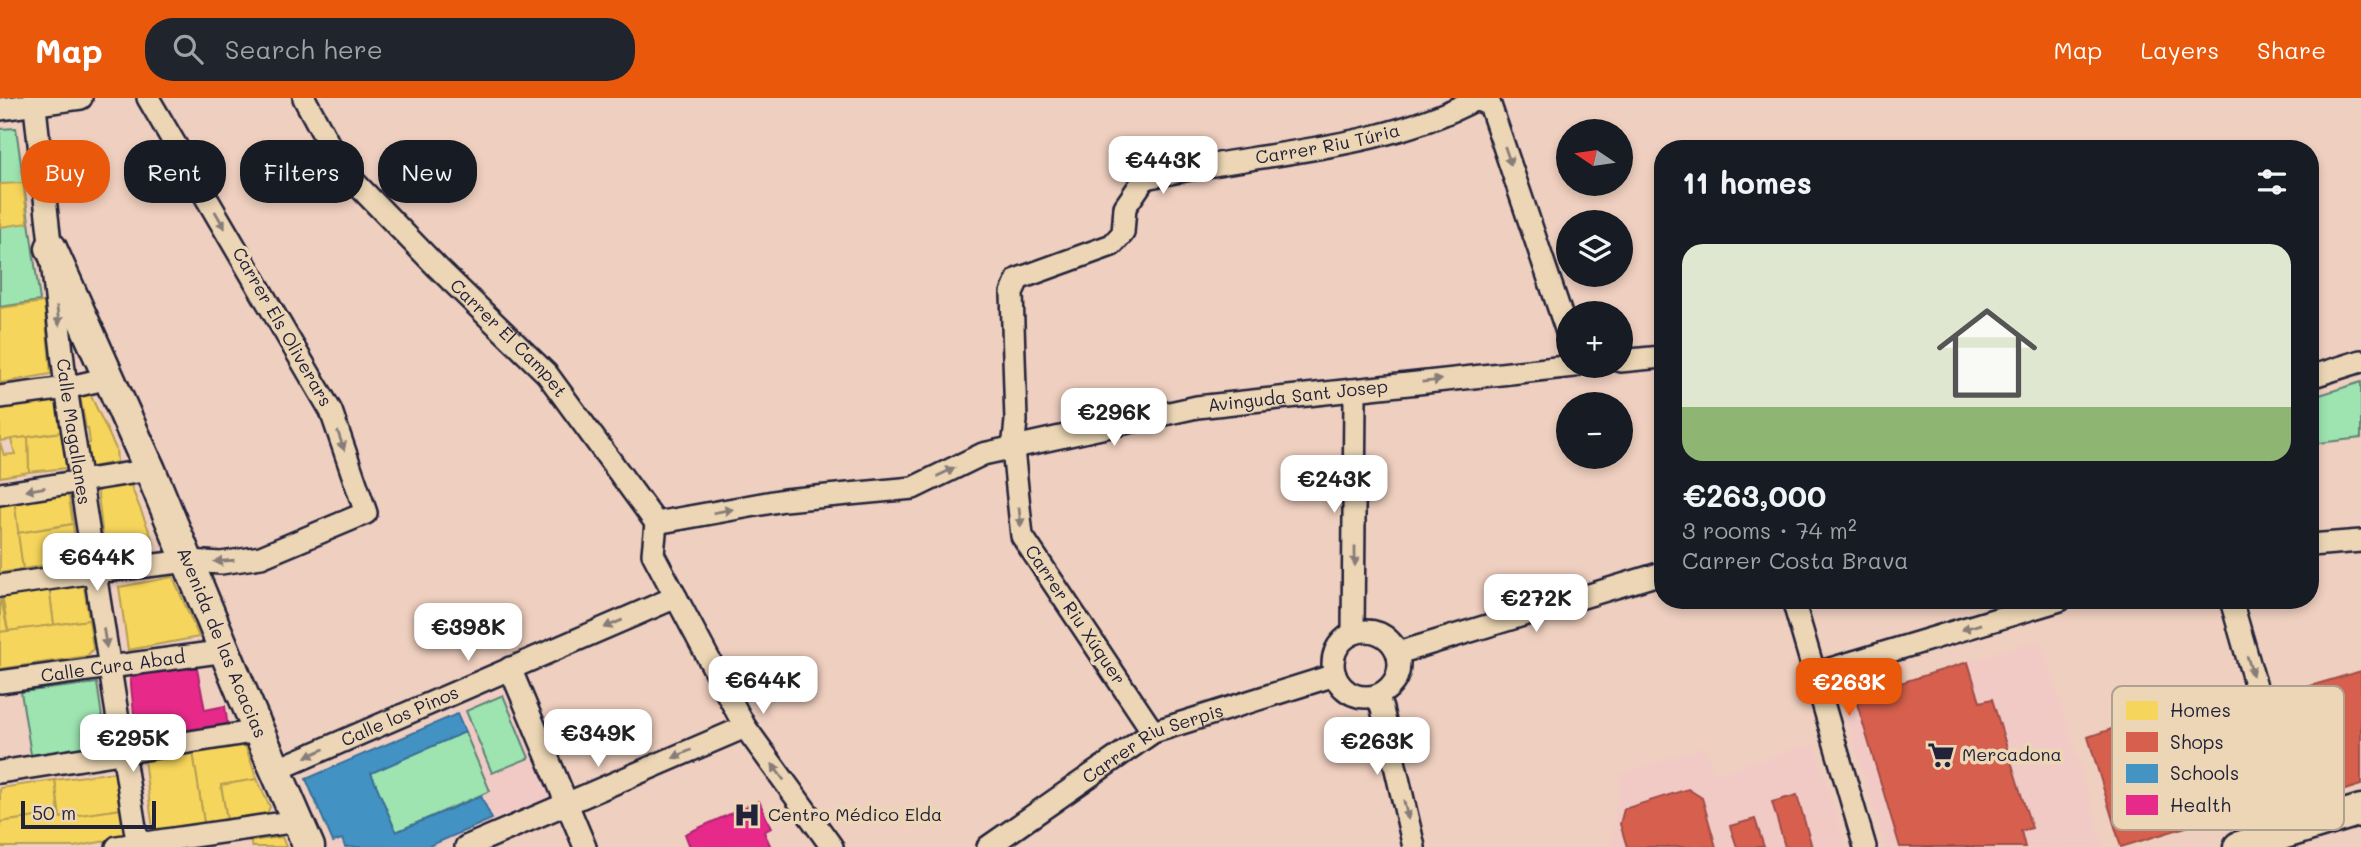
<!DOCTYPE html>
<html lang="en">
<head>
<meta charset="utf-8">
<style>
  :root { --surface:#171b24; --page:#20242c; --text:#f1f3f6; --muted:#9ea1a6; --line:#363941; --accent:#ea580c }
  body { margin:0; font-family:Mali,sans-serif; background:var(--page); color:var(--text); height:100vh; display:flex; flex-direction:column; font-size:26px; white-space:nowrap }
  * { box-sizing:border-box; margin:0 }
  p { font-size:23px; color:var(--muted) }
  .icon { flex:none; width:38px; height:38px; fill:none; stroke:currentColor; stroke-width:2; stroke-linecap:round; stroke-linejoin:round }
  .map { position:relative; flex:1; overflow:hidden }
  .details { position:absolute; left:1654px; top:42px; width:665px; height:469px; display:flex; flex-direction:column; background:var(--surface); border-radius:28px; box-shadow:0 4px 10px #0003 }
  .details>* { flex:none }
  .banner { position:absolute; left:21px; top:42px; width:665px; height:63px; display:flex; gap:14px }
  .needle { width:46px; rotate:283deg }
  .buttons { position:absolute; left:1556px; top:21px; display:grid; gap:14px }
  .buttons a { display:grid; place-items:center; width:77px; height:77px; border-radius:50%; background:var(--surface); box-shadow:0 4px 10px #0003; font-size:35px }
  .scale { position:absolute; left:21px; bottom:18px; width:135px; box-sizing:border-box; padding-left:7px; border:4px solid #22223b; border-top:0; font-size:19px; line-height:24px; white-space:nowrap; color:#22223b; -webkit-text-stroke:5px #ecd6b5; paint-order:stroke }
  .price { position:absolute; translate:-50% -60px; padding:0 16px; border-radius:14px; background:#fff; color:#222; font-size:23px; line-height:46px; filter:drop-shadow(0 2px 4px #0008) }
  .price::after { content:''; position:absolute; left:50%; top:42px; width:21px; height:16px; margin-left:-10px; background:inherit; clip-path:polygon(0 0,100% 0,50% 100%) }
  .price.current { background:var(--accent); color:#fff }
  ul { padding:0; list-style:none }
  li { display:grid; align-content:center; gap:14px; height:371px; padding:0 28px }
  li+li { border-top:2px solid var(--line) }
  li span { display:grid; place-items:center; height:217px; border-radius:21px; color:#555 }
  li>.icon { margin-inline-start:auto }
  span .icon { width:126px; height:126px; fill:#fffc; stroke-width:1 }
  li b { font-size:30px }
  h2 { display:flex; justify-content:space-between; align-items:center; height:84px; padding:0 28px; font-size:30px }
  .chip { padding:0 24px; border-radius:28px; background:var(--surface); box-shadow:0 4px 10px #0003; font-size:24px; line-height:63px }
  .chip.current { background:var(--accent); color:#fff }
  header { display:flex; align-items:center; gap:42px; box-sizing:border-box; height:98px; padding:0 35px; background:var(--accent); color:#fff }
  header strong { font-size:33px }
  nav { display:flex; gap:38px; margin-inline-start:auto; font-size:24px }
  .search { width:490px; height:63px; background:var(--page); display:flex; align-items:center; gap:18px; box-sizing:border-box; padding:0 24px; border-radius:28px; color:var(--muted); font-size:26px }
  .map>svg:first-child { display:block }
  .built { fill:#f1cac6 }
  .green { fill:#9de4b1; stroke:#608376; stroke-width:2 }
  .homes { fill:#f6d55c; stroke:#b69f52; stroke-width:2 }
  .shops { fill:#d6604d; stroke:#a04d48; stroke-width:2 }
  .schools { fill:#4393c3; stroke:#39719a; stroke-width:2 }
  .health { fill:#e7298a; stroke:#ac2772; stroke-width:2 }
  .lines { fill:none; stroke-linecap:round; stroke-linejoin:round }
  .street-casing { stroke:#22223b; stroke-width:26 }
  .secondary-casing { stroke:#22223b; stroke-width:35 }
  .street { stroke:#ecd6b5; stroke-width:21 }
  .secondary { stroke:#ecd6b5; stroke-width:30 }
  .oneway { fill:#877c78 }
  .labels { text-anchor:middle; stroke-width:7; stroke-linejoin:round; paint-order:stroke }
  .street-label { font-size:18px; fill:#22223b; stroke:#ecd6b5 }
  .poi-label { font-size:18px; fill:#22223b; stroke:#ecd6b5; text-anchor:start }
  .key { fill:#ecd6b5; stroke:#afa090; stroke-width:2 }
  .key-label { font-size:19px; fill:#22223b }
</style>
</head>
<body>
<header>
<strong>Map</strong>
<div class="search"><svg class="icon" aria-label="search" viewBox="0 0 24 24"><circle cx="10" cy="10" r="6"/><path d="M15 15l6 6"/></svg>Search here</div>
<nav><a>Map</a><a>Layers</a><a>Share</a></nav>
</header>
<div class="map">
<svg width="2361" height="749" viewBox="0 0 2361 749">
  <rect width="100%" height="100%" fill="#efcfbf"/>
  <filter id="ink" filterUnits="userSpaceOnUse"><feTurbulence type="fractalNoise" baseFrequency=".0143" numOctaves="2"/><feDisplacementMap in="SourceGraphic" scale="14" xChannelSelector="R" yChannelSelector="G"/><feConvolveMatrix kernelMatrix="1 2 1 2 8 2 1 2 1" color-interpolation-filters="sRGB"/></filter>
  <g filter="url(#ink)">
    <g class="built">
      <path d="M2041 541 2104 749H1886L1841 603Z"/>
      <path d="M508 590 553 700 436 749H334L306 681Z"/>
      <path d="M1814 645 1846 749H1610L1621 676 1704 648 1715 676Z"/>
    </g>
    <g class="green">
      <path d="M16 30 40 203 0 209V31Z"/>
      <path d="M2361 284V340L2310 346V300Z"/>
      <path d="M97 585 107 653 32 663 21 594Z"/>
      <path d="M503 597 529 660 492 675 466 613Z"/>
      <path d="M465 634 490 693 396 734 371 675Z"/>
    </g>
    <g class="homes">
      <path d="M23 85 28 125 0 129V86Z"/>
      <path d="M44 204 51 276 0 285V210Z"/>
      <path d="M90 296 116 351 117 364 90 369 87 346 90 345 88 330H86L80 298Z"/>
      <path d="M57 298 62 334 0 343V307Z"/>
      <path d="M62 334 67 370 29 374 28 339Z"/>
      <path d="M28 339 29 374 0 379V345L4 357 15 356 11 341Z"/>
      <path d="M129 383 154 445 150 453 105 457 97 388Z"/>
      <path d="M68 393 73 426 18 435 14 401Z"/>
      <path d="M14 401 23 471 0 475V403Z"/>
      <path d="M73 426 77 462 23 471 18 435Z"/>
      <path d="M173 479 199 539 128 552 119 489Z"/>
      <path d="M83 483 89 522 54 527 49 489Z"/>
      <path d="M49 489 54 527 8 533 2 497Z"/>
      <path d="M0 497 8 533 0 534Z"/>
      <path d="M89 522 93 551 87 558 0 571V534Z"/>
      <path d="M245 647 257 681 221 687 227 721 204 725 193 654Z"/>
      <path d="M193 654 204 725 153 732 144 661Z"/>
      <path d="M115 674 122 711 60 720 55 682Z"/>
      <path d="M257 681 270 709 267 715 227 721 221 687Z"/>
      <path d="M55 682 59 716 0 724V690Z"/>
      <path d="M122 711 127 739 74 749H0V724L59 716 60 720Z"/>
      <path d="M282 739 286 749H252L250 743Z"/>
    </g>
    <g class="shops">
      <path d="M1968 564 1980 604 1992 601 2025 709 2032 730 2021 733 2025 749H1900L1855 599Z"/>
      <path d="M2361 573V687L2316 701 2283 596Z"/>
      <path d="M2231 591 2267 704 2121 749 2088 639Z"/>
      <path d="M1688 691 1702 700 1716 749H1627L1620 726 1624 711Z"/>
      <path d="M1797 697 1812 749H1785L1772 704Z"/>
      <path d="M1755 721 1764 749H1737L1730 728Z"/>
    </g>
    <path class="schools" d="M457 616 465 634 371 675 396 734 481 698 492 721 427 749H345L342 741 333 744 306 681Z"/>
    <g class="health">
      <path d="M196 566 205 612 225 608 228 630 137 644 130 578Z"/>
      <path d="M759 703 771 730 764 734 770 747 765 749H690L685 736Z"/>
    </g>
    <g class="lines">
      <defs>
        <g id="street">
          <path id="s1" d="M34 0 66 290 138 749"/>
          <path id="s2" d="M304 0 342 71 438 170 547 276 656 425 653 456 745 629 832 749"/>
          <path d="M1476 1 1490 7 1568 237"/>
          <path d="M0 11 81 0"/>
          <path d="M1620 263 1662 259"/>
          <path d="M2310 279 2361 263"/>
          <path d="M1351 292 1355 300 1353 535"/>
          <path d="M0 299 66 290 109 280"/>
          <path d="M0 396 150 372"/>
          <path id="s3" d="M656 425 784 402 913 390 983 356 1197 309 1574 268"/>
          <path d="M2310 447 2361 443"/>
          <path d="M0 488 95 474 189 463 221 465 261 459 366 415 331 313 148 0"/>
          <path d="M1793 502 1865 749"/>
          <path d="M2231 502 2297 732"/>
          <circle cx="1366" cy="566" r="33"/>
          <path d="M1398 555 1662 475"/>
          <path d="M510 570 585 749"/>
          <path d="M1814 576 2060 502"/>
          <path id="s4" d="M0 584 226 553"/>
          <path d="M1377 598 1382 611 1414 749"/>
          <path id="s5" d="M1153 634 1022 438 1013 351 1016 323 1012 195 1018 181 1112 147 1123 135 1125 109 1145 80C1180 73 1215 66 1250 61 1327 49 1407 38 1476 1"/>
          <path id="s6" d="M276 672 676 499"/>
          <path d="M0 674 259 633"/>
          <path d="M117 749 298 723"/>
          <path d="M466 749 745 629"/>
          <path id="s7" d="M988 749 1153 634 1335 577"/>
        </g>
        <g id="secondary">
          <path id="s8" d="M51 150 150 372 243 597 309 749"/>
          <path d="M2239 749 2361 712"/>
        </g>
      </defs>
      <use href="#street" class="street-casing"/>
      <use href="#secondary" class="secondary-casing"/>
      <use href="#street" class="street"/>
      <use href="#secondary" class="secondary"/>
    </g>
    <defs><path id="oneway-solid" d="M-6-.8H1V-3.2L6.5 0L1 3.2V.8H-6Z" transform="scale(1.75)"/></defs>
    <g class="oneway">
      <use href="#oneway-solid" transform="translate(1508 58) rotate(71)"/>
      <use href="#oneway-solid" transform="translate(220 122) rotate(60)"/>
      <use href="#oneway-solid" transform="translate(58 218) rotate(83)"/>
      <use href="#oneway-solid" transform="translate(1432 283) rotate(-6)"/>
      <use href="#oneway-solid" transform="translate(341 343) rotate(71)"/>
      <use href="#oneway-solid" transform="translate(946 374) rotate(-26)"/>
      <use href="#oneway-solid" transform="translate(35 391) rotate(171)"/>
      <use href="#oneway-solid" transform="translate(723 413) rotate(-10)"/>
      <use href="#oneway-solid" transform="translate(1020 419) rotate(84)"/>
      <use href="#oneway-solid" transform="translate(1355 458) rotate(90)"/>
      <use href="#oneway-solid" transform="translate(224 463) rotate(176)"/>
      <use href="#oneway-solid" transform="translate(613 526) rotate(157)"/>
      <use href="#oneway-solid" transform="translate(1971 529) rotate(163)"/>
      <use href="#oneway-solid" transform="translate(105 540) rotate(81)"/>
      <use href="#oneway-solid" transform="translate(2250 568) rotate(74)"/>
      <use href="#oneway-solid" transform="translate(315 655) rotate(156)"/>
      <use href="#oneway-solid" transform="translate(682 656) rotate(156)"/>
      <use href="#oneway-solid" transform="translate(778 674) rotate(-126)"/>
      <use href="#oneway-solid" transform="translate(1406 712) rotate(77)"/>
    </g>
  </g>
  <defs>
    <symbol id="supermarket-bare" viewBox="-9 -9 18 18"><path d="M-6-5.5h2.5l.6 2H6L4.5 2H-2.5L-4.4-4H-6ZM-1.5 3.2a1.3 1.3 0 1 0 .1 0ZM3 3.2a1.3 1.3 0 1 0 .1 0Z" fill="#22223b" stroke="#ecd6b5" stroke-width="2.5" paint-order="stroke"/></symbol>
    <symbol id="hospital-bare" viewBox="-9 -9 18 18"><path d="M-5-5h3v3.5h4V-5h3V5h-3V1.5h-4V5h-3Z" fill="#22223b" stroke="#ecd6b5" stroke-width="2.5" paint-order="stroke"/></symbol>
  </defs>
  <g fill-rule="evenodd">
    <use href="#supermarket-bare" x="1922" y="638" width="38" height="38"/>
    <use href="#hospital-bare" x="728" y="698" width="38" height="38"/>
  </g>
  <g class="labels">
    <g class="street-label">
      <text dy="6" stroke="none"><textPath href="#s5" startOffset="858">Carrer Riu Túria</textPath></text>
      <text transform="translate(282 229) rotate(60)" y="6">Carrer Els Oliverars</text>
      <text dy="6" stroke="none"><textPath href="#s2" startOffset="318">Carrer El Campet</textPath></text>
      <text dy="6" stroke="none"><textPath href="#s3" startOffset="658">Avinguda Sant Josep</textPath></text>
      <text dy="6" stroke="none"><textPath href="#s1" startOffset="336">Calle Magallanes</textPath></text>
      <text transform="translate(1075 517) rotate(56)" y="6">Carrer Riu Xúquer</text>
      <text dy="6" stroke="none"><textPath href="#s8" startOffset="430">Avenida de las Acacias</textPath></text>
      <text dy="6" stroke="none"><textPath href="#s4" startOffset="114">Calle Cura Abad</textPath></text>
      <text dy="6" stroke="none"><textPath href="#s6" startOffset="135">Calle los Pinos</textPath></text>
      <text dy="6" stroke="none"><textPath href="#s7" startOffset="196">Carrer Riu Serpis</textPath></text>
    </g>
    <g class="poi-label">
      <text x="1962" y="663">Mercadona</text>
      <text x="768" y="723">Centro Médico Elda</text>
    </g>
  </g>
  <rect x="2112" y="588" width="232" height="144" rx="10" class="key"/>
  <rect x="2126" y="603" width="32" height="19" fill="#f6d55c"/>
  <rect x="2126" y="634" width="32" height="20" fill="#d6604d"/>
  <rect x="2126" y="666" width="32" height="19" fill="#4393c3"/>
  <rect x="2126" y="697" width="32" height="20" fill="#e7298a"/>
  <g class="key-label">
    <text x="2170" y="619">Homes</text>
    <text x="2170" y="651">Shops</text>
    <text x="2170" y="682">Schools</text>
    <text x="2170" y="714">Health</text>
  </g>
</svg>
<div class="buttons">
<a><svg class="needle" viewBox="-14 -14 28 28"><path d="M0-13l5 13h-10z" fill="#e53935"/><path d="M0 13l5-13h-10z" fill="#9ea1a6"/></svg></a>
<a><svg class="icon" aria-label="layers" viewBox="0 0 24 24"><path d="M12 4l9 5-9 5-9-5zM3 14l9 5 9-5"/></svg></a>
<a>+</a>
<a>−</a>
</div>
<div class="scale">50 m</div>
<b class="price" style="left:1163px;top:98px">€443K</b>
<b class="price" style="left:1114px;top:350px">€296K</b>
<b class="price" style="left:1334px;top:417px">€243K</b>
<b class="price" style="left:97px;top:495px">€644K</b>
<b class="price" style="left:1536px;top:536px">€272K</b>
<b class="price" style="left:468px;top:565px">€398K</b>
<b class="price" style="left:763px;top:618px">€644K</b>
<b class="price current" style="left:1849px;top:620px">€263K</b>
<b class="price" style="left:598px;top:671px">€349K</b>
<b class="price" style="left:133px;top:676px">€295K</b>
<b class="price" style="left:1377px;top:679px">€263K</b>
<div class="banner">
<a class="chip current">Buy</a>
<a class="chip">Rent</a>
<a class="chip">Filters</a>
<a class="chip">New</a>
</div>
<section class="details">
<h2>11 homes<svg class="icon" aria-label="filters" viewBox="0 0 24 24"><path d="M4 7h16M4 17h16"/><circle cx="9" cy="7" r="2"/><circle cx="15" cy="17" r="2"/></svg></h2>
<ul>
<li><span style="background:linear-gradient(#dfe7d0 75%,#8fb573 0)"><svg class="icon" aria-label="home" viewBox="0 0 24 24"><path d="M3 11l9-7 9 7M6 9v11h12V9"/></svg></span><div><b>€263,000</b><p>3 rooms · 74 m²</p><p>Carrer Costa Brava</p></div></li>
</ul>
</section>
</div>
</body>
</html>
